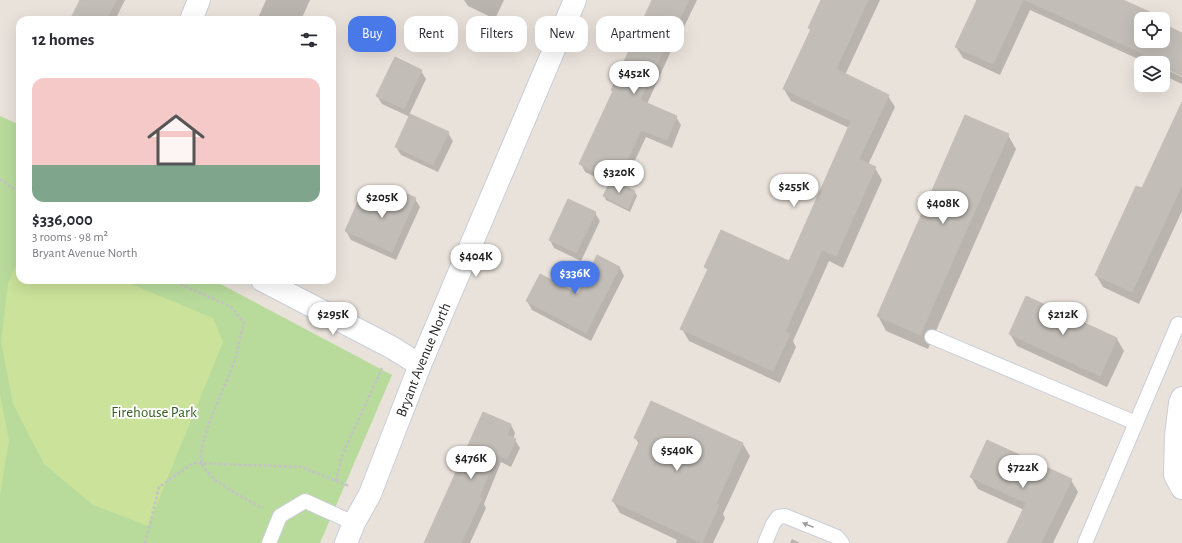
<!DOCTYPE html>
<html lang="en">
<head>
<meta charset="utf-8">
<style>
  :root { --surface:#fff; --page:#f7f7f7; --text:#2b2b33; --muted:#7c7c81; --line:#e1e1e2; --accent:#4978e8 }
  body { margin:0; font-family:"Alegreya Sans",sans-serif; background:var(--page); color:var(--text); height:100vh; display:flex; flex-direction:column; font-size:15px; white-space:nowrap }
  * { box-sizing:border-box; margin:0 }
  p { font-size:13px; color:var(--muted) }
  .icon { flex:none; width:22px; height:22px; fill:none; stroke:currentColor; stroke-width:2; stroke-linecap:round; stroke-linejoin:round }
  .map { position:relative; flex:1; overflow:hidden }
  .details { position:absolute; left:16px; top:16px; width:320px; height:268px; display:flex; flex-direction:column; background:var(--surface); border-radius:12px; box-shadow:0 4px 16px #0002 }
  .details>* { flex:none }
  .banner { position:absolute; left:348px; top:16px; width:380px; height:36px; display:flex; gap:8px }
  .controls { position:absolute; left:1134px; top:12px; display:grid; gap:8px }
  .controls a { display:grid; place-items:center; width:36px; height:36px; border-radius:8px; background:var(--surface); box-shadow:0 4px 16px #0002; font-size:20px }
  .price { position:absolute; translate:-50% -34px; padding:0 9px; border-radius:14px; background:#fff; color:#222; font-size:13px; line-height:26px; filter:drop-shadow(0 1px 2px #0008) }
  .price::after { content:''; position:absolute; left:50%; top:24px; width:12px; height:9px; margin-left:-6px; background:inherit; clip-path:polygon(0 0,100% 0,50% 100%) }
  .price.active { background:var(--accent); color:#fff }
  ul { padding:0; list-style:none }
  li { display:grid; align-content:center; gap:8px; height:212px; padding:0 16px }
  li+li { border-top:1px solid var(--line) }
  li span { display:grid; place-items:center; height:124px; border-radius:12px; color:#555 }
  li>.icon { margin-inline-start:auto }
  span .icon { width:72px; height:72px; fill:#fffc; stroke-width:1 }
  li b { font-size:17px }
  h2 { display:flex; justify-content:space-between; align-items:center; height:48px; padding:0 16px; font-size:17px }
  .tag { padding:0 14px; border-radius:12px; background:var(--surface); box-shadow:0 4px 16px #0002; font-size:14px; line-height:36px }
  .tag.active { background:var(--accent); color:#fff }
  .map>svg:first-child { display:block }
  .green { fill:#b8db9c }
  .pitch { fill:#cae299 }
  .shadow { fill:#0003 }
  .building { fill:#c2bdb7; stroke:#c4bdb5 }
  .lines { fill:none; stroke-linecap:round; stroke-linejoin:round }
  .service-casing { stroke:#caced9; stroke-width:16 }
  .minor-casing { stroke:#caced9; stroke-width:24 }
  .path { stroke:#c3c3c3; stroke-width:2.5; stroke-dasharray:3 2; stroke-linecap:butt }
  .service { stroke:#fff; stroke-width:14 }
  .minor { stroke:#fff; stroke-width:22 }
  .oneway { fill:#9e9e9e }
  .labels { text-anchor:middle; stroke-width:4; stroke-linejoin:round; paint-order:stroke }
  .street-label { font-size:15px; fill:#282828; stroke:#fff }
  .park-label { font-size:15px; fill:#335e20; stroke:#fff }
</style>
</head>
<body>
<div class="map">
<svg width="1182" height="543" viewBox="0 0 1182 543">
  <rect width="100%" height="100%" fill="#e9e2db"/>
  <path class="green" d="M0 116 20 125V280H213L392 375 320 543H0Z"/>
  <g class="pitch">
    <path d="M20 256V280H121L213 318 223 342 148 526 93 505 44 464 13 404 1 342 8 284Z"/>
    <path d="M0 394 9 441 0 495Z"/>
  </g>
  <g class="shadow">
    <path d="M81 0H125L115 20H72Z"/>
    <path d="M266 0H310L301 20H257Z"/>
    <path d="M464 0H504L495 19 468 6Z"/>
    <path d="M653 0H697L672 52 671 51 647 104 676 117 681 125 672 148 646 137 623 186 635 192 637 196 630 212 606 200 604 196 610 184 585 172 581 164 614 93 612 90Z"/>
    <path d="M823 0H880L845 75 888 96 895 107 868 165 875 168 882 180 843 268 829 261 793 341 796 347 780 383 689 341 682 329 708 271 706 267 790 262 849 128 791 101 784 89 811 31 809 28Z"/>
    <path d="M978 0H1120L1151 14 1154 19H1141V41H1163V25L1182 34V75L1163 66V63H1157L1147 58V61L1152 63H1147L1030 10 1000 75 963 58 956 47Z"/>
    <path d="M1163 68 1182 77V84L1163 75Z"/>
    <path d="M421 71 426 79 409 115 448 133 453 141 438 172 401 155 396 147 410 117 382 104 377 96Z"/>
    <path d="M1182 104V211L1139 304 1103 287 1096 275 1142 190Z"/>
    <path d="M1008 135 1016 149 928 349 886 331 878 316Z"/>
    <path d="M415 199 420 207 396 260 351 240 346 231 383 209Z"/>
    <path d="M595 213 600 221 581 261 554 248 550 240Z"/>
    <path d="M598 257 620 268 624 276 591 341 532 310 527 301 578 295Z"/>
    <path d="M1027 298 1117 339 1124 351 1107 387 1017 346 1010 334Z"/>
    <path d="M651 402 743 444 750 456 723 514 725 518 713 543H676L677 540 620 513 613 501 639 444 635 438Z"/>
    <path d="M511 425 515 433 513 439 515 440 520 448 511 467 501 462 484 504 486 508 470 543H426Z"/>
    <path d="M971 477 1071 480 1078 492 1053 543H1009L1024 510 978 489Z"/>
    <path d="M792 539 800 543H790Z"/>
  </g>
  <g class="building">
    <path d="M80 0H116L106 20H70Z"/>
    <path d="M652 0H689L667 44H666L640 100 677 116 667 140 641 130 617 182 579 164 613 91 611 90Z"/>
    <path d="M821 0H868L836 69 889 95 859 159 876 167 836 256 822 250 785 332 790 334 773 371 680 329 708 269 704 267 721 230 789 261 851 121 783 89 811 29 808 28Z"/>
    <path d="M977 0H1023L993 64 955 47Z"/>
    <path d="M1025 0H1123L1152 13 1150 18 1153 19H1141V41H1163V24L1182 33V76L1163 67V63H1154L1143 58 1144 54Z"/>
    <path d="M395 57 422 70 404 109 376 96Z"/>
    <path d="M1182 102V185L1132 292 1095 275 1136 186 1142 188Z"/>
    <path d="M410 114 449 132 433 165 395 147Z"/>
    <path d="M965 115 1009 134 920 335 877 316Z"/>
    <path d="M611 180 635 191 628 209 603 196Z"/>
    <path d="M392 187 416 198 392 252 345 231 360 197 383 208Z"/>
    <path d="M568 199 596 212 576 253 549 240Z"/>
    <path d="M597 255 620 267 586 333 526 301 540 274 578 294Z"/>
    <path d="M1026 296 1117 338 1100 376 1009 334Z"/>
    <path d="M651 401 743 443 716 504 719 505 702 543 612 501 640 440 634 438Z"/>
    <path d="M483 412 511 424 507 435 516 439 507 459 497 455 479 497 482 498 461 543H424Z"/>
    <path d="M987 440 1072 479 1041 543H1007L1026 503 970 477Z"/>
  </g>
  <g class="lines">
    <defs>
      <g id="service">
        <path d="M932 337 1136 423"/>
        <path d="M269 543 280 516 305 501 354 523"/>
        <path d="M765 543 773 524 778 517 785 516 837 537 842 543"/>
        <path d="M1085 543 1178 324"/>
      </g>
      <g id="minor">
        <path d="M191 20 199 0"/>
        <path d="M262 280 391 347 420 365"/>
        <path d="M1182 398 1180 403 1176 436 1175 475 1182 488"/>
        <path id="s1" d="M346 543 354 523 370 494 420 365 575 0"/>
      </g>
    </defs>
    <use href="#service" class="service-casing"/>
    <use href="#minor" class="minor-casing"/>
    <g class="path">
      <path d="M0 179 20 193"/>
      <path d="M171 280 231 307 244 323C240 336 238 350 234 362 227 385 195 443 202 464 210 482 246 499 263 508"/>
      <path d="M336 481 342 456 382 368"/>
      <path d="M145 543 159 487 193 463 301 467 349 486"/>
    </g>
    <use href="#service" class="service"/>
    <use href="#minor" class="minor"/>
  </g>
  <defs><path id="oneway-solid" d="M-6-.8H1V-3.2L6.5 0L1 3.2V.8H-6Z"/></defs>
  <use class="oneway" href="#oneway-solid" transform="translate(808 525) rotate(-158)"/>
  <g class="labels">
    <g class="street-label">
      <text dy="5" stroke="none"><textPath href="#s1" startOffset="199">Bryant Avenue North</textPath></text>
    </g>
    <g class="park-label">
      <text x="154" y="417">Firehouse Park</text>
    </g>
  </g>
</svg>
<div class="controls">
<a><svg class="icon" aria-label="locate" viewBox="0 0 24 24"><circle cx="12" cy="12" r="6"/><path d="M12 2v4M12 18v4M2 12h4M18 12h4"/></svg></a>
<a><svg class="icon" aria-label="layers" viewBox="0 0 24 24"><path d="M12 4l9 5-9 5-9-5zM3 14l9 5 9-5"/></svg></a>
</div>
<b class="price" style="left:634px;top:95px">$452K</b>
<b class="price" style="left:619px;top:194px">$320K</b>
<b class="price" style="left:794px;top:208px">$255K</b>
<b class="price" style="left:382px;top:219px">$205K</b>
<b class="price" style="left:943px;top:225px">$408K</b>
<b class="price" style="left:476px;top:278px">$404K</b>
<b class="price active" style="left:575px;top:295px">$336K</b>
<b class="price" style="left:333px;top:336px">$295K</b>
<b class="price" style="left:1063px;top:336px">$212K</b>
<b class="price" style="left:677px;top:472px">$540K</b>
<b class="price" style="left:471px;top:480px">$476K</b>
<b class="price" style="left:1023px;top:489px">$722K</b>
<div class="banner">
<a class="tag active">Buy</a>
<a class="tag">Rent</a>
<a class="tag">Filters</a>
<a class="tag">New</a>
<a class="tag">Apartment</a>
</div>
<section class="details">
<h2>12 homes<svg class="icon" aria-label="filters" viewBox="0 0 24 24"><path d="M4 7h16M4 17h16"/><circle cx="9" cy="7" r="2"/><circle cx="15" cy="17" r="2"/></svg></h2>
<ul>
<li><span style="background:linear-gradient(#f6c9c9 70%,#7fa58c 0)"><svg class="icon" aria-label="home" viewBox="0 0 24 24"><path d="M3 11l9-7 9 7M6 9v11h12V9"/></svg></span><div><b>$336,000</b><p>3 rooms · 98 m²</p><p>Bryant Avenue North</p></div></li>
</ul>
</section>
</div>
</body>
</html>
